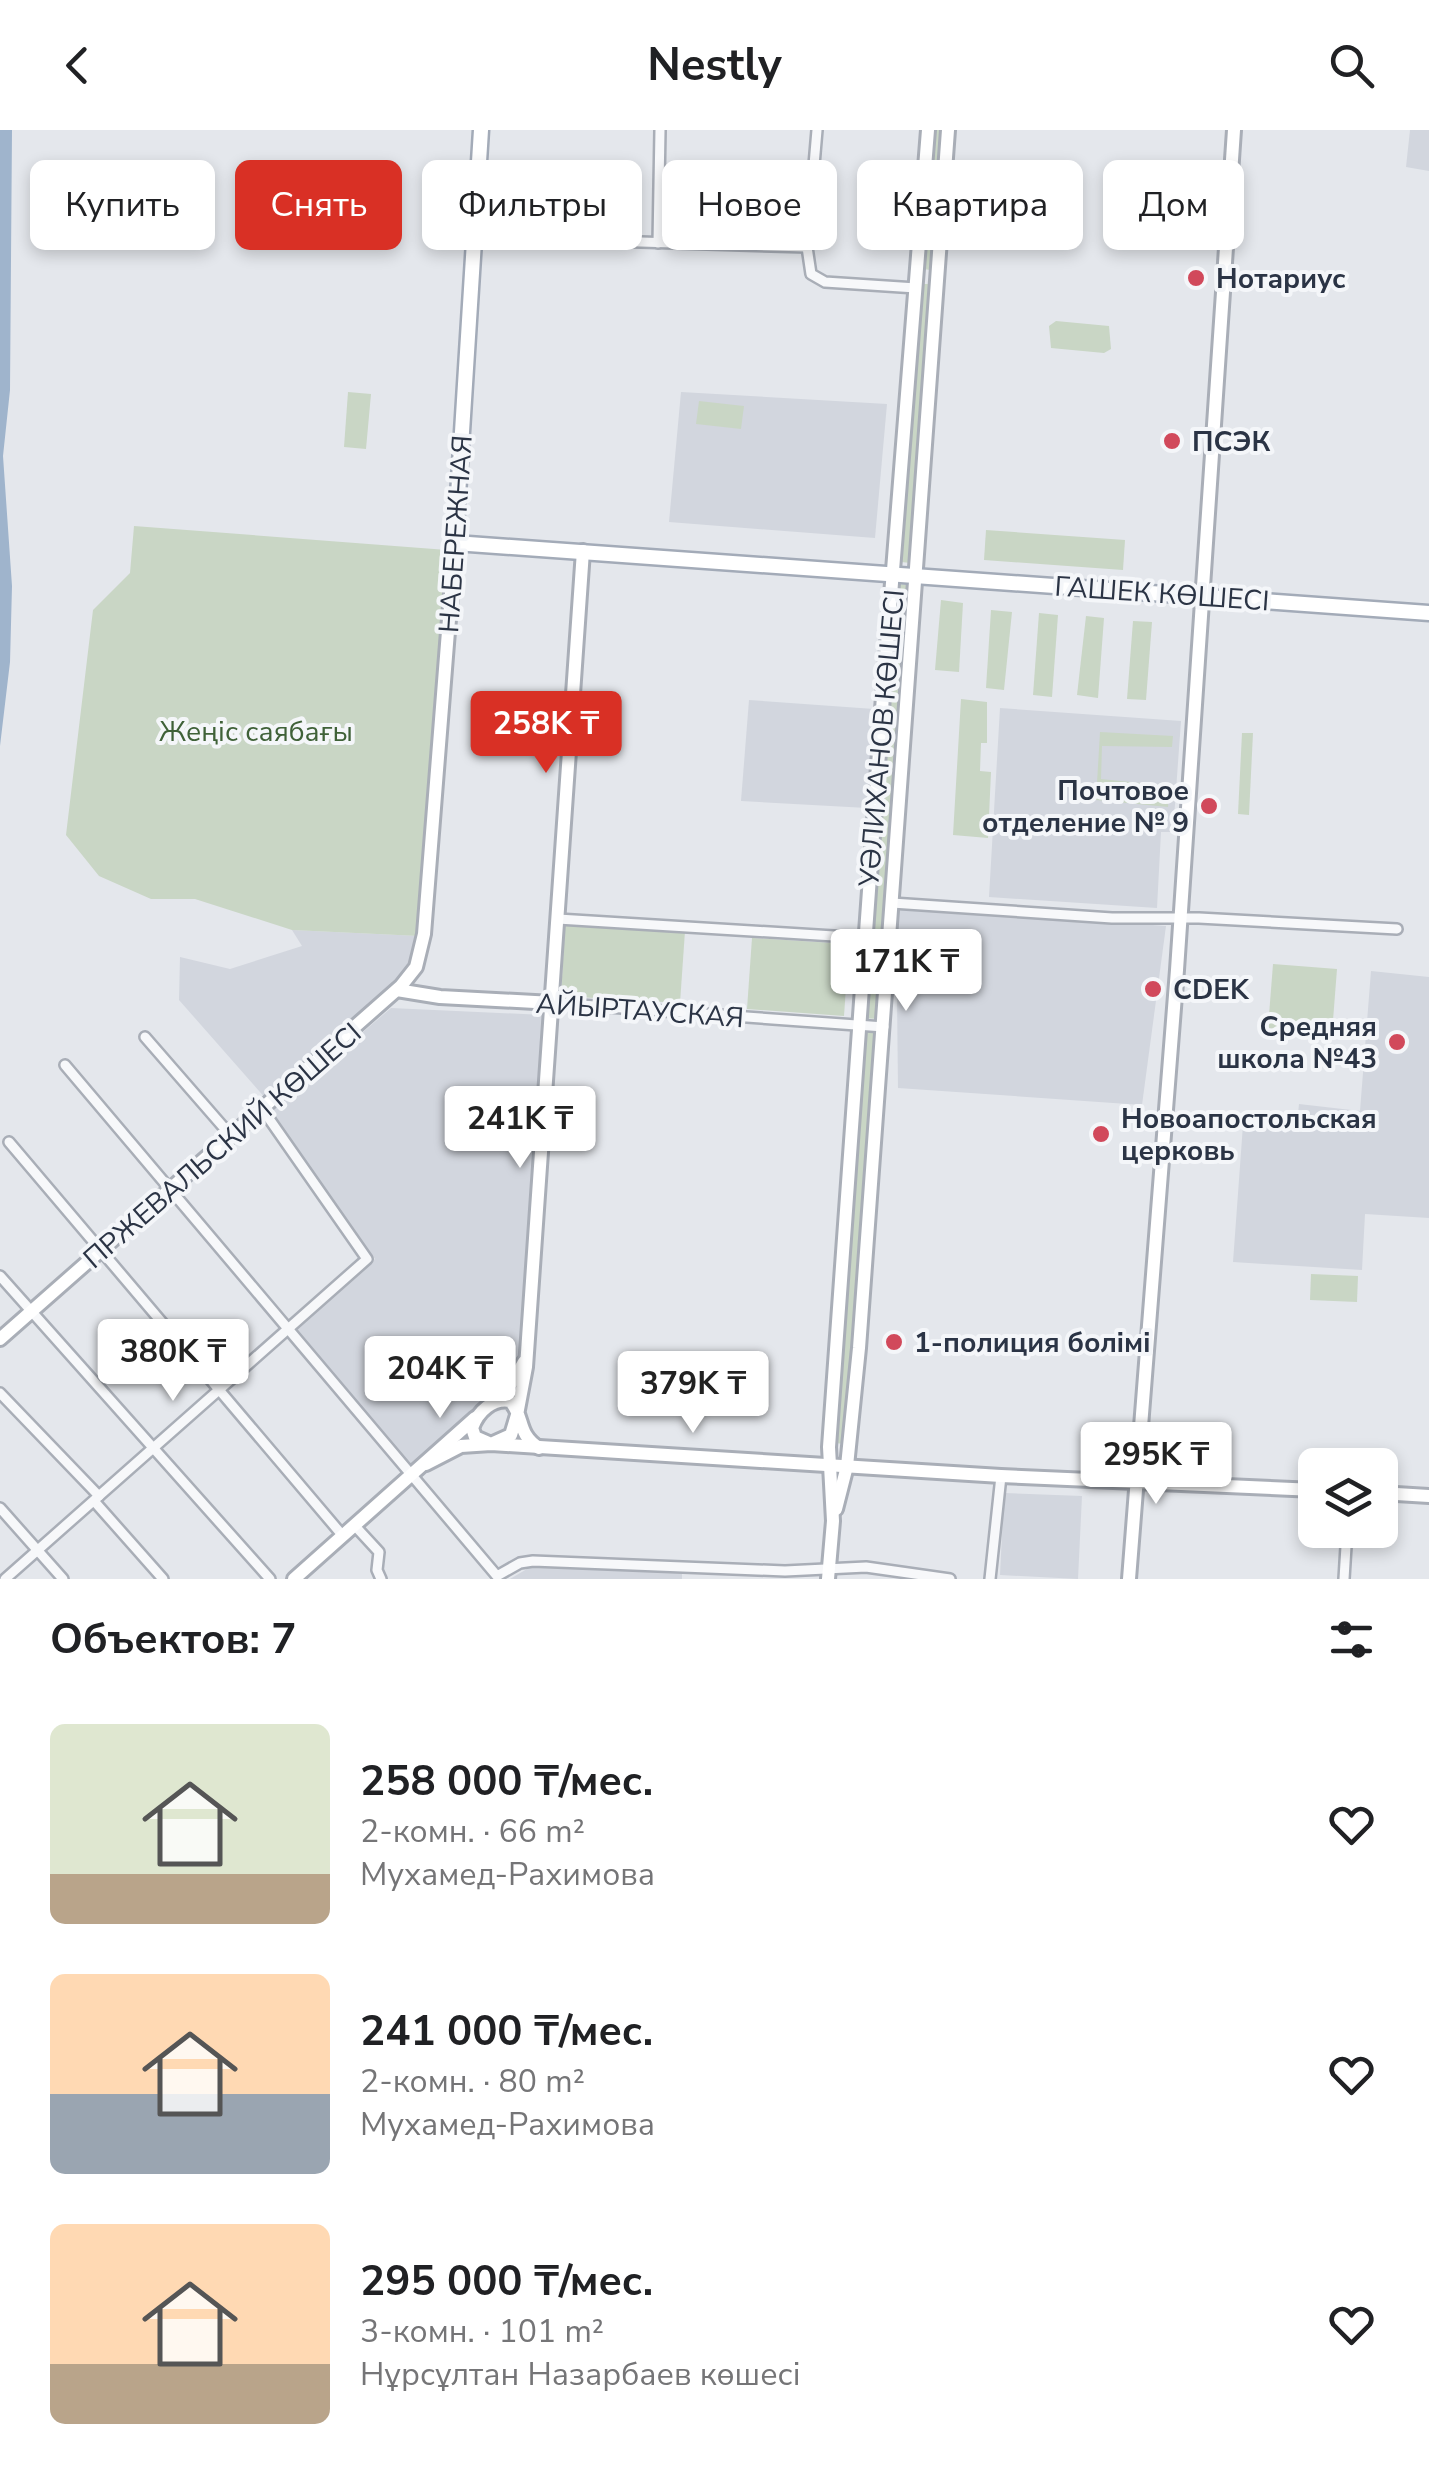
<!DOCTYPE html>
<html lang="ru">
<head>
<meta charset="utf-8">
<style>
  :root { --surface:#fff; --page:#f6f6f6; --text:#202124; --muted:#757577; --accent:#d93025 }
  body { margin:0; font-family:"Nunito Sans",sans-serif; background:var(--page); color:var(--text); height:100vh; display:flex; flex-direction:column; font-size:38px; white-space:nowrap }
  * { box-sizing:border-box; margin:0 }
  p { font-size:32px; color:var(--muted) }
  .icon { flex:none; width:55px; height:55px; fill:none; stroke:currentColor; stroke-width:2; stroke-linecap:round; stroke-linejoin:round }
  .map { position:relative; height:1449px; overflow:hidden }
  .sheet { display:flex; flex-direction:column; background:var(--surface); flex:1 }
  .sheet>* { flex:none }
  .guide { position:absolute; left:30px; top:30px; width:1370px; height:90px; display:flex; gap:20px }
  .fabs { position:absolute; left:1298px; top:1318px; display:grid; gap:20px }
  .fabs a { display:grid; place-items:center; width:100px; height:100px; border-radius:15px; background:var(--surface); box-shadow:0 5px 15px #0003; font-size:50px }
  .price { position:absolute; translate:-50% -85px; padding:0 22px; border-radius:10px; background:#fff; color:#222; font-size:32px; line-height:65px; filter:drop-shadow(0 2px 5px #0008) }
  .price::after { content:''; position:absolute; left:50%; top:60px; width:30px; height:22px; margin-left:-15px; background:inherit; clip-path:polygon(0 0,100% 0,50% 100%) }
  .price.selected { background:var(--accent); color:#fff }
  ul { padding:0; list-style:none }
  li { display:flex; align-items:center; gap:30px; height:250px; padding:0 50px }
  li span { display:grid; place-items:center; flex:none; width:280px; height:200px; border-radius:15px; color:#555 }
  li>.icon { margin-inline-start:auto }
  span .icon { width:120px; height:120px; fill:#fffc; stroke-width:1 }
  li b { font-size:42px }
  h2 { display:flex; justify-content:space-between; align-items:center; height:120px; padding:0 50px; font-size:42px }
  .pill { padding:0 35px; border-radius:15px; background:var(--surface); box-shadow:0 5px 15px #0003; font-size:35px; line-height:90px }
  .pill.selected { background:var(--accent); color:#fff }
  header { display:flex; justify-content:space-between; align-items:center; height:130px; padding:0 50px; background:var(--surface); font-size:45px; font-weight:700 }
  .map>svg:first-child { display:block }
  .built { fill:#d2d6de }
  .green { fill:#c9d6c5 }
  .water { fill:#9fb4cc }
  .lines { fill:none; stroke-linecap:round; stroke-linejoin:round }
  .street-casing { stroke:#a9aeb7; stroke-width:14 }
  .secondary-casing { stroke:#a9aeb7; stroke-width:18 }
  .primary-casing { stroke:#a3abb8; stroke-width:19 }
  .street { stroke:#f7f8fa; stroke-width:9 }
  .secondary { stroke:#fff; stroke-width:12 }
  .primary { stroke:#fff; stroke-width:14 }
  .poi-dot { fill:#d1495b; stroke:#f4f6f9; stroke-width:4 }
  .labels { text-anchor:middle; stroke-width:8; stroke-linejoin:round; paint-order:stroke }
  .poi-label { font-size:28px; font-weight:bold; fill:#2b3445; stroke:#f4f6f9; text-anchor:start }
  .street-label { font-size:28px; fill:#2b3445; stroke:#f4f6f9 }
  .park-label { font-size:28px; fill:#3f6138; stroke:#f4f6f9 }
</style>
</head>
<body>
<header><svg class="icon" aria-label="back" viewBox="0 0 24 24"><path d="M15 5l-7 7 7 7"/></svg>Nestly<svg class="icon" aria-label="search" viewBox="0 0 24 24"><circle cx="10" cy="10" r="6"/><path d="M15 15l6 6"/></svg></header>
<div class="map">
<svg width="1429" height="1449" viewBox="0 0 1429 1449">
  <rect width="100%" height="100%" fill="#e4e7ec"/>
  <g class="built">
    <path d="M1410 0H1429V41L1406 37Z"/>
    <path d="M681 262 887 274 875 408 669 392Z"/>
    <path d="M749 570 874 579 867 678 741 671Z"/>
    <path d="M1000 578 1181 591 1173 702H1161L1157 778 989 767Z"/>
    <path d="M896 776 1166 796 1142 975 898 958Z"/>
    <path d="M292 800 419 806 409 833 380 869 267 970 179 870 180 827 230 839 302 816Z"/>
    <path d="M1371 841 1429 847V1088L1365 1084 1362 1140 1233 1132 1244 981 1298 984 1299 974 1360 981Z"/>
    <path d="M391 878 544 885 520 1227 501 1255 411 1339 296 1200 375 1129 271 981Z"/>
    <path d="M1004 1363 1082 1366 1078 1449 1000 1445Z"/>
    <path d="M532 1436 682 1442V1449H510Z"/>
  </g>
  <g class="green">
    <path d="M933 0H942L931 140 922 139Z"/>
    <path d="M921 154H930L911 433 901 432Z"/>
    <path d="M1056 191 1109 196 1111 219 1104 223 1051 218 1049 196Z"/>
    <path d="M348 262 371 264 366 319 344 317Z"/>
    <path d="M699 271 744 276 741 299 696 294Z"/>
    <path d="M134 396 447 420 419 806 292 800 195 769H151L99 746 66 705 93 480 130 443Z"/>
    <path d="M986 400 1125 410 1123 440 984 430Z"/>
    <path d="M896 454 909 455 877 889 865 888Z"/>
    <path d="M941 470 963 473 959 542 935 540Z"/>
    <path d="M991 480 1012 482 1004 560 986 558Z"/>
    <path d="M1039 483 1058 485 1052 567 1033 565Z"/>
    <path d="M1086 486 1104 488 1098 568 1077 565Z"/>
    <path d="M1133 491 1152 492 1146 570 1127 569Z"/>
    <path d="M961 569 987 572V613H981L980 641 991 642 988 708 953 705Z"/>
    <path d="M1100 602 1173 606 1172 617 1102 616 1101 649 1169 656 1168 677 1096 670Z"/>
    <path d="M1242 603H1253L1249 685 1238 684Z"/>
    <path d="M565 794 685 801 680 873 561 866Z"/>
    <path d="M752 808 849 814 844 886 747 879Z"/>
    <path d="M1273 834 1337 839 1332 903 1268 898Z"/>
    <path d="M864 900 876 901 846 1314 834 1313Z"/>
    <path d="M1311 1144 1358 1146 1357 1172 1310 1170Z"/>
  </g>
  <path class="water" d="M0 0H12L10 260 3 326 12 456 10 532 0 616Z"/>
  <g class="lines">
    <defs>
      <g id="street">
        <path d="M817 0 807 117 811 144 825 152 916 158"/>
        <path d="M575 110 807 117"/>
        <path d="M658 113 660 0"/>
        <path d="M892 773 1112 788H1199L1397 799"/>
        <path d="M558 789 866 808"/>
        <path d="M553 873 884 897"/>
        <path d="M145 907 232 1007"/>
        <path d="M65 935 497 1446 520 1433 533 1431 785 1441 866 1437 950 1449"/>
        <path d="M9 1012 343 1406"/>
        <path d="M0 1146 270 1449"/>
        <path d="M0 1263 99 1366"/>
        <path d="M94 1371 163 1449"/>
        <path d="M0 1378 63 1449"/>
        <path d="M355 1396 379 1422 377 1440 381 1449"/>
        <path d="M5 1449 367 1129 263 980"/>
        <path d="M990 1449 1001 1346"/>
        <path d="M1344 1449 1347 1400"/>
      </g>
      <g id="secondary">
        <path d="M397 860 440 867 553 873"/>
        <path d="M0 1209 401 856 416 837 424 804 455 413"/>
        <path d="M493 1271 513 1251 524 1232"/>
        <path d="M539 1318C516 1303 525 1287 510 1271 493 1268 478 1281 472 1298L475 1307 491 1314 511 1305 517 1285 526 1237 583 421"/>
        <path d="M426 1334 461 1316 491 1314 1001 1346 1315 1360"/>
        <path d="M1380 1363 1429 1366"/>
        <path d="M836 1379 847 1336 859 1218 948 0"/>
        <path d="M294 1449 475 1288"/>
        <path d="M828 1449 833 1391 829 1317 883 566 928 0"/>
        <path d="M1129 1449 1177 840 1234 0"/>
      </g>
      <path id="primary" d="M481 0 455 413 1429 483"/>
    </defs>
    <use href="#street" class="street-casing"/>
    <use href="#secondary" class="secondary-casing"/>
    <use href="#primary" class="primary-casing"/>
    <use href="#street" class="street"/>
    <use href="#secondary" class="secondary"/>
    <use href="#primary" class="primary"/>
  </g>
  <g class="poi-dot">
    <circle cx="1196" cy="148" r="10"/>
    <circle cx="1172" cy="311" r="10"/>
    <circle cx="1209" cy="676" r="10"/>
    <circle cx="1153" cy="859" r="10"/>
    <circle cx="1397" cy="912" r="10"/>
    <circle cx="1101" cy="1004" r="10"/>
    <circle cx="894" cy="1212" r="10"/>
  </g>
  <g class="labels">
    <g class="poi-label">
      <text x="1216" y="158">Нотариус</text>
      <text x="1192" y="321">ПСЭК</text>
      <text x="1189" y="670" text-anchor="end">Почтовое<tspan x="1189" dy="32">отделение № 9</tspan></text>
      <text x="1173" y="869">CDEK</text>
      <text x="1377" y="906" text-anchor="end">Средняя<tspan x="1377" dy="32">школа №43</tspan></text>
      <text x="1121" y="998">Новоапостольская<tspan x="1121" dy="32">церковь</tspan></text>
      <text x="914" y="1222">1-полиция болiмi</text>
    </g>
    <g class="street-label">
      <text transform="translate(455 404) rotate(-86)" y="10">НАБЕРЕЖНАЯ</text>
      <text transform="translate(1162 463) rotate(4)" y="10">ГАШЕК КӨШЕСІ</text>
      <text transform="translate(881 608) rotate(-85)" y="10">УӘЛИХАНОВ КӨШЕСІ</text>
      <text transform="translate(640 880) rotate(4)" y="10">АЙЫРТАУСКАЯ</text>
      <text transform="translate(222 1015) rotate(-41)" y="10">ПРЖЕВАЛЬСКИЙ КӨШЕСІ</text>
    </g>
    <g class="park-label">
      <text x="256" y="611">Жеңіс саябағы</text>
    </g>
  </g>
</svg>
<div class="fabs">
<a><svg class="icon" aria-label="layers" viewBox="0 0 24 24"><path d="M12 4l9 5-9 5-9-5zM3 14l9 5 9-5"/></svg></a>
</div>
<b class="price selected" style="left:546px;top:646px">258K ₸</b>
<b class="price" style="left:906px;top:884px">171K ₸</b>
<b class="price" style="left:520px;top:1041px">241K ₸</b>
<b class="price" style="left:173px;top:1274px">380K ₸</b>
<b class="price" style="left:440px;top:1291px">204K ₸</b>
<b class="price" style="left:693px;top:1306px">379K ₸</b>
<b class="price" style="left:1156px;top:1377px">295K ₸</b>
<div class="guide">
<a class="pill">Купить</a>
<a class="pill selected">Снять</a>
<a class="pill">Фильтры</a>
<a class="pill">Новое</a>
<a class="pill">Квартира</a>
<a class="pill">Дом</a>
</div>
</div>
<section class="sheet">
<h2>Объектов: 7<svg class="icon" aria-label="filters" viewBox="0 0 24 24"><path d="M4 7h16M4 17h16"/><circle cx="9" cy="7" r="2"/><circle cx="15" cy="17" r="2"/></svg></h2>
<ul>
<li><span style="background:linear-gradient(#dfe7d0 75%,#b9a48a 0)"><svg class="icon" aria-label="home" viewBox="0 0 24 24"><path d="M3 11l9-7 9 7M6 9v11h12V9"/></svg></span><div><b>258 000 ₸/мес.</b><p>2-комн. · 66 m²</p><p>Мухамед-Рахимова</p></div><svg class="icon" aria-label="heart" viewBox="0 0 24 24"><path d="M12 20l-8-8c-3-5 5-10 8-4 3-6 11-1 8 4z"/></svg></li>
<li><span style="background:linear-gradient(#ffd9b3 60%,#9aa5b1 0)"><svg class="icon" aria-label="home" viewBox="0 0 24 24"><path d="M3 11l9-7 9 7M6 9v11h12V9"/></svg></span><div><b>241 000 ₸/мес.</b><p>2-комн. · 80 m²</p><p>Мухамед-Рахимова</p></div><svg class="icon" aria-label="heart" viewBox="0 0 24 24"><path d="M12 20l-8-8c-3-5 5-10 8-4 3-6 11-1 8 4z"/></svg></li>
<li><span style="background:linear-gradient(#ffd9b3 70%,#b9a48a 0)"><svg class="icon" aria-label="home" viewBox="0 0 24 24"><path d="M3 11l9-7 9 7M6 9v11h12V9"/></svg></span><div><b>295 000 ₸/мес.</b><p>3-комн. · 101 m²</p><p>Нұрсұлтан Назарбаев көшесі</p></div><svg class="icon" aria-label="heart" viewBox="0 0 24 24"><path d="M12 20l-8-8c-3-5 5-10 8-4 3-6 11-1 8 4z"/></svg></li>
</ul>
</section>
</body>
</html>
